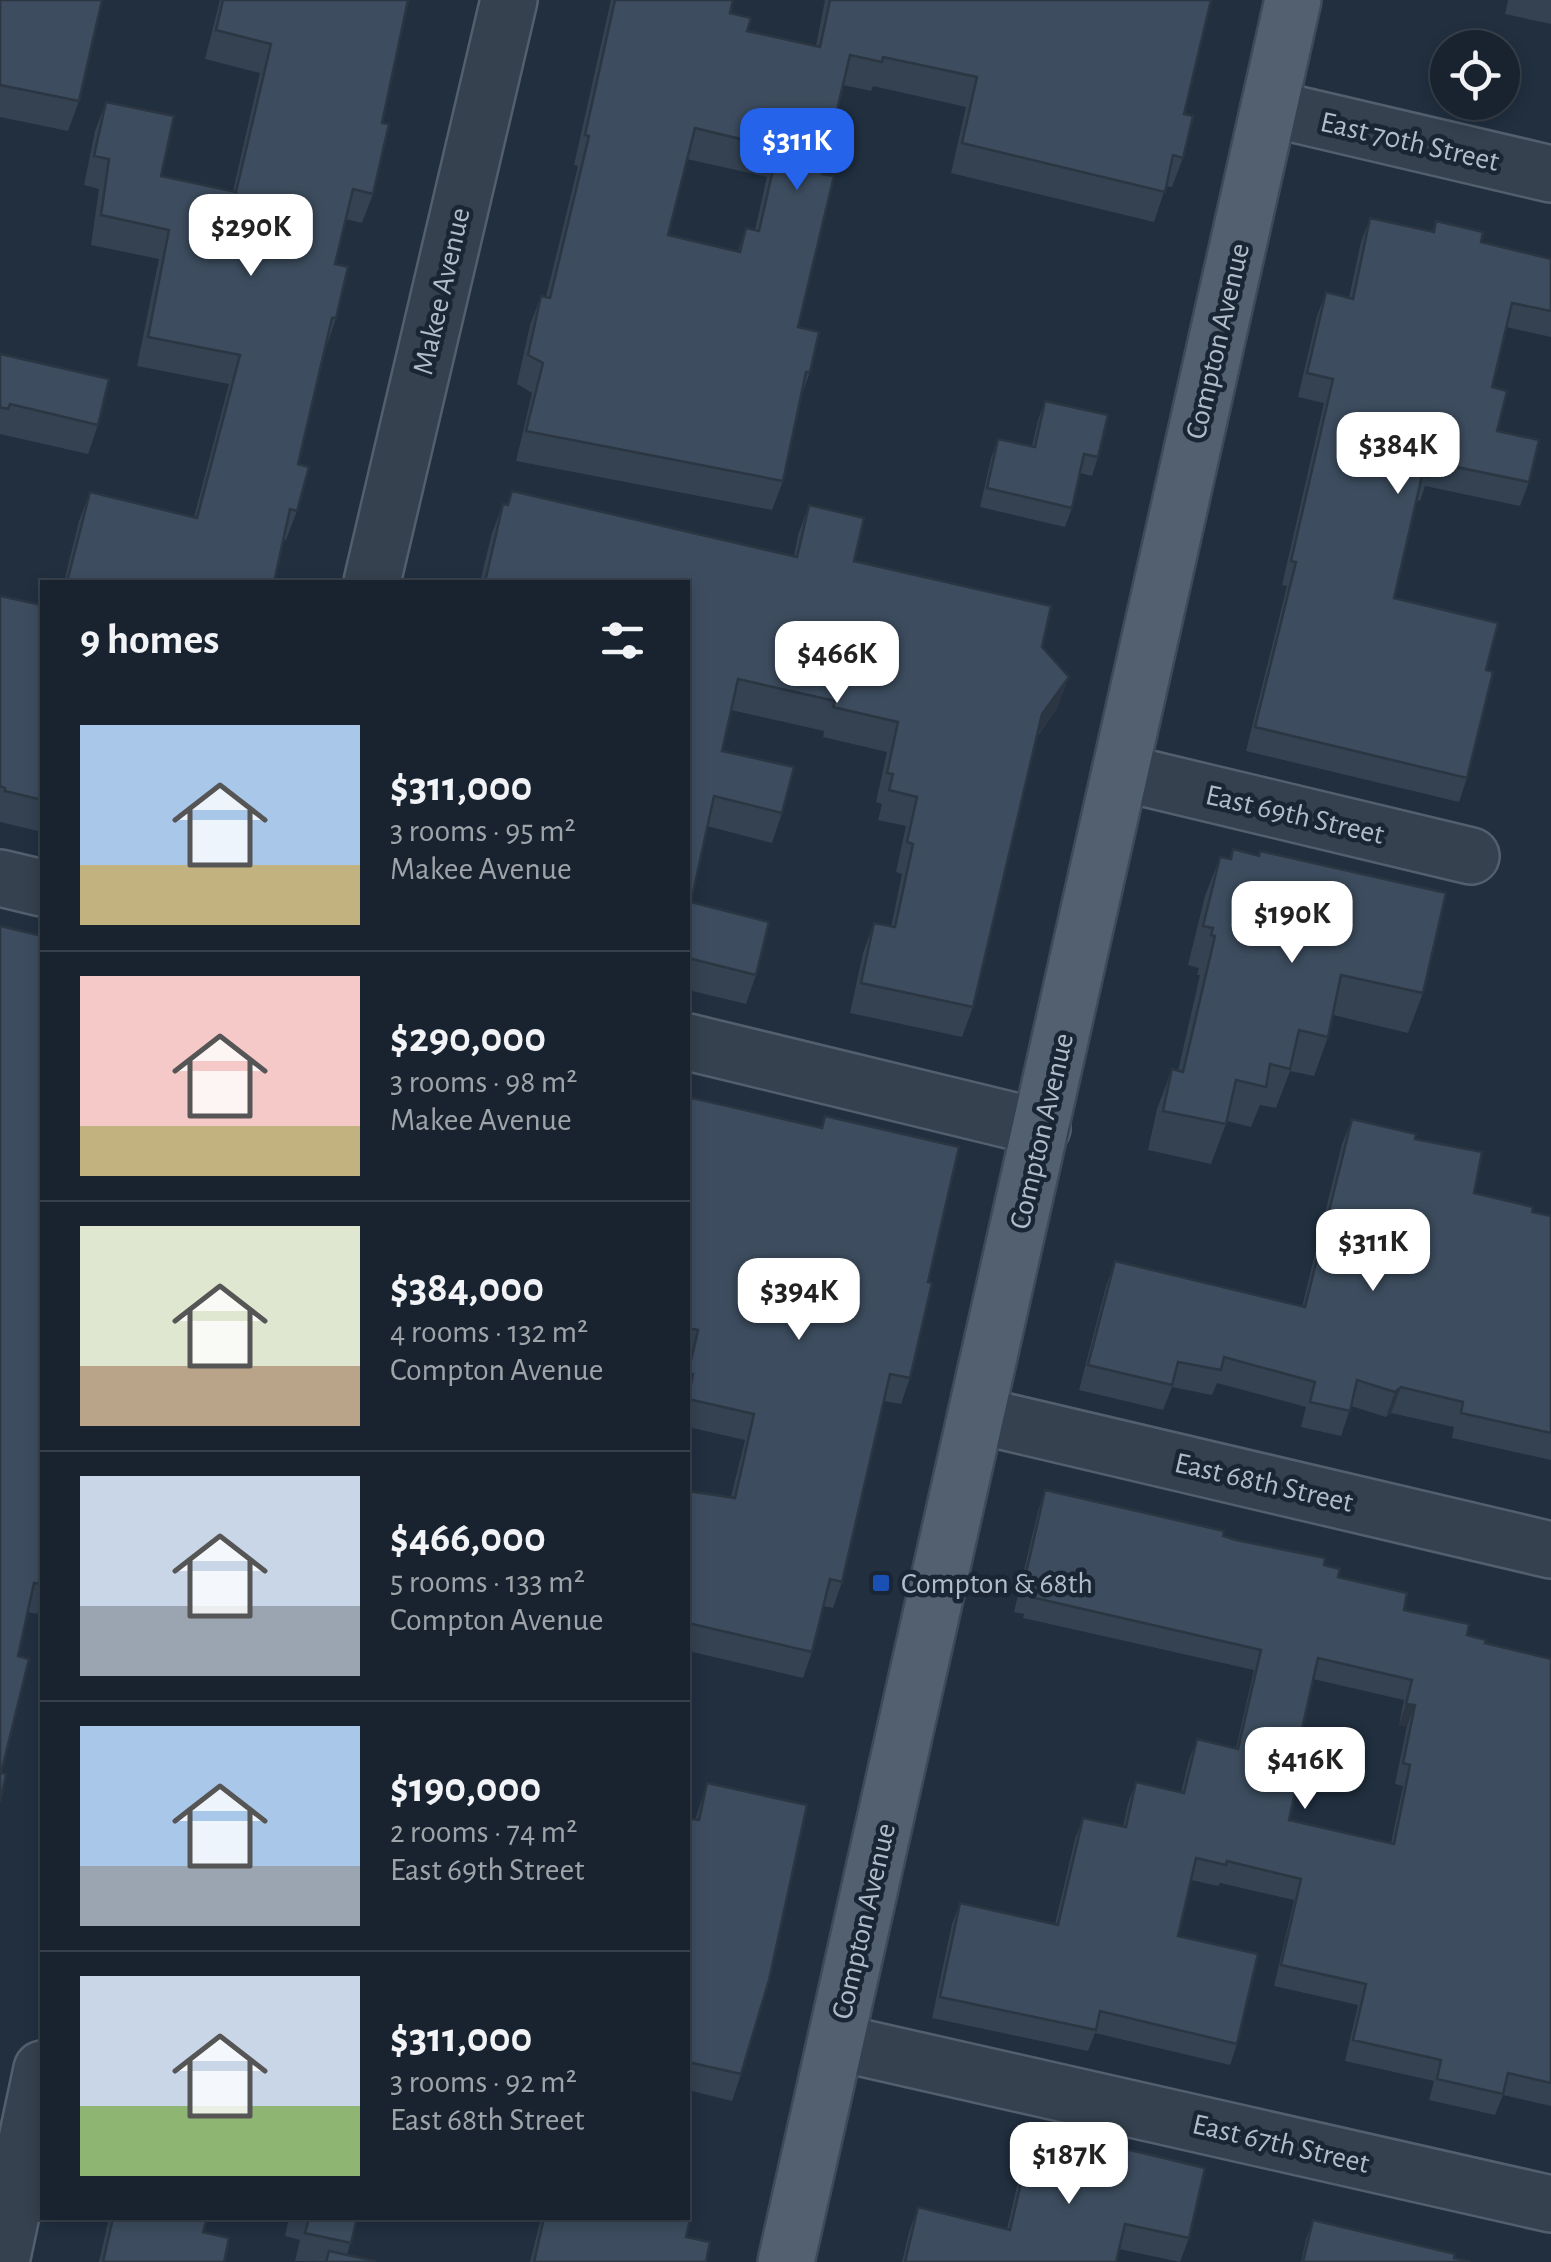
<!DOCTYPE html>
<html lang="en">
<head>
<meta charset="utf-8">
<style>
  :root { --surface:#19232f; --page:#262f3b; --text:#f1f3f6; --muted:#9fa4aa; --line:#37404b; --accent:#2563eb }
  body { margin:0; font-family:"Alegreya Sans",sans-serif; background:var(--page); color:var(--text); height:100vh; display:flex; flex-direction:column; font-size:38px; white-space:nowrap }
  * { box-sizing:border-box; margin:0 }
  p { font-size:32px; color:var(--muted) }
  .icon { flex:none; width:55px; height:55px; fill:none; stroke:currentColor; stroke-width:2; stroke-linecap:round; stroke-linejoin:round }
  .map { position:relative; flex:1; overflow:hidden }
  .panel { position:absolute; left:40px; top:580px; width:650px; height:1640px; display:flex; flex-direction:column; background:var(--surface); border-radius:0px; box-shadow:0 5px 15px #0003,0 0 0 2px var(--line) }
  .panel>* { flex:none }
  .buttons { position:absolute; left:1430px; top:30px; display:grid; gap:20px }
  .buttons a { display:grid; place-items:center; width:90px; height:90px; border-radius:50%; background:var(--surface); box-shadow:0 5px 15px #0003,0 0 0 2px var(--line); font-size:50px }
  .price { position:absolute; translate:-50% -85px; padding:0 22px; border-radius:20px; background:#fff; color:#222; font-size:32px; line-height:65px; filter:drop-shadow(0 2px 5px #0008) }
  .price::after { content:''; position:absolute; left:50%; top:60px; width:30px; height:22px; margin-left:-15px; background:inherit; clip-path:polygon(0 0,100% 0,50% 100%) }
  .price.selected { background:var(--accent); color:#fff }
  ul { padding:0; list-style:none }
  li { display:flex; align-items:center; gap:30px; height:250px; padding:0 40px }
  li+li { border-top:2px solid var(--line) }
  li span { display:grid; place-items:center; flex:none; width:280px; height:200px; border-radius:0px; color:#555 }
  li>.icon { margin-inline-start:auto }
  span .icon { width:120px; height:120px; fill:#fffc; stroke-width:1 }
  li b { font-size:42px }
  h2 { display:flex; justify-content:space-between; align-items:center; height:120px; padding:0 40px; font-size:42px }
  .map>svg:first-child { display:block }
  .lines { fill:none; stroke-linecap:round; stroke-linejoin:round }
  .minor-casing { stroke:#535f6d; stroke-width:60 }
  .major-casing { stroke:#3e4a58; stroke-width:60 }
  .minor { stroke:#35414f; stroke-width:55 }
  .major { stroke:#53606f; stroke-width:55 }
  .wall { fill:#344252; fill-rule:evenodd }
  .shaded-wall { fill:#2b3642 }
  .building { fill:#3d4d5f; stroke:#2b3642; stroke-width:2.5; fill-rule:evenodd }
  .transit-dot { fill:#1a4fb4; stroke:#1a2634; stroke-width:4 }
  .labels { text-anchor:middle; stroke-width:9; stroke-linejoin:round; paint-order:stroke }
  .street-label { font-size:30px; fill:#b1bcca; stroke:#1a2634 }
  .poi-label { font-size:30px; fill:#b1bcca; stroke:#1a2634; text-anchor:start }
</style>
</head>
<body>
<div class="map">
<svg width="1551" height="2262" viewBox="0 0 1551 2262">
  <rect width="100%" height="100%" fill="#212f3f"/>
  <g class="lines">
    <defs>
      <g id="minor">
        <path d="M1269 108 1551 174"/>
        <path d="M372 582 509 0"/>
        <path d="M1120 772 1471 856"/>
        <path d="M0 878 42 888"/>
        <path d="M688 1042 1042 1128"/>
        <path d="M977 1415 1551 1550"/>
        <path d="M836 2042 1551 2204"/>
        <path d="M1 2262 42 2069"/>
      </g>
      <path id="major" d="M786 2262 1293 0"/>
    </defs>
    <use href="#minor" class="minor-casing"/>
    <use href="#major" class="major-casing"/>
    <use href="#minor" class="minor"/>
    <use href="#major" class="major"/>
  </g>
  <g class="wall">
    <path d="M0 0 79 101 68 131 0 117Z"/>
    <path d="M220 0H408L382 123 373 194 362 223 346 219 335 264 336 318 326 348 298 464 297 511 286 540H283L274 582H64L79 521 90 492 194 517 229 384 137 366 159 259 91 245 99 189 84 185 95 131 106 102 161 176 233 191 260 73 205 59Z"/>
    <path d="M611 0H733L730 13 747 31 816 46 825 0H1211L1184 114 1183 158 1172 187 1166 186 1154 222 951 173 966 107 873 86 871 91 843 85 822 174 798 327 810 372 801 397 783 481 772 510 516 461 532 393 517 384 530 325 541 296 546 297 578 166 574 165ZM687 159 767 177 755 230 746 228 738 251 668 235Z"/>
    <path d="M1508 0H1551V24L1505 14Z"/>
    <path d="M1370 218 1432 232 1436 221 1481 242 1551 259V337L1506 327 1492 387 1497 431 1529 482 1520 506 1425 486 1420 501 1417 500 1394 598 1486 670 1467 778 1459 802 1246 751 1287 586 1282 585 1324 403 1298 397 1317 316 1326 292 1349 298 1361 242Z"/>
    <path d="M0 354 98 425 88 454 0 434Z"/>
    <path d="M1045 401 1098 457 1092 476 1080 473 1072 508 1065 527 980 507 991 458 998 439 1032 446 1038 420Z"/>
    <path d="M512 491 794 556 798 535 809 505 854 561 1042 647 1058 707 1037 737 973 1007 962 1037 850 1013 863 953 874 923 891 927 902 874 896 872 906 826 878 820 882 804 876 802 887 752 823 737 824 731 731 710 722 751 782 813 772 843 707 826 691 902 756 975 746 1004 688 990V582H480L492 533 503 504H507Z"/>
    <path d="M0 596 42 605V832L0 822Z"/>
    <path d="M1233 849 1423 993 1408 1033 1333 1015 1328 1037 1314 1076 1290 1071 1276 1108 1260 1105 1251 1127 1227 1121 1211 1164 1148 1150 1157 1109 1172 1069 1178 1071 1200 975H1197L1199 968 1188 965 1205 896 1220 857 1230 859Z"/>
    <path d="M42 936V1599L37 1614 28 1612 18 1656 1 1773Z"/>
    <path d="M688 1099 821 1127 825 1116 928 1282 910 1378 901 1404 884 1401 842 1582 833 1608 823 1606 812 1652 803 1678 688 1651V1491L731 1497 745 1440 688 1427Z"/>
    <path d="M1352 1119 1415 1139 1474 1193 1532 1212 1551 1216V1460L1452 1438 1454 1427 1391 1413 1386 1417 1351 1406 1341 1436 1301 1427 1306 1407 1217 1383 1212 1395 1172 1387 1163 1410 1079 1390 1106 1286 1115 1261 1302 1307 1342 1144Z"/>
    <path d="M1045 1490 1223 1536 1324 1565 1338 1577 1404 1610 1485 1643 1551 1659V2106L1503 2095 1495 2115 1429 2100 1434 2081 1345 2061 1358 2005 1274 1986 1294 1900 1220 1883 1218 1886 1191 1880 1178 1936 1237 2044 1230 2065 1095 2033 1088 2051 932 2018 952 1924 960 1903 1055 1924 1075 1839 1083 1818 1123 1827 1128 1803 1136 1782 1181 1792 1189 1760 1197 1739 1236 1748 1254 1670 1023 1618 1024 1614 1014 1612 1038 1511ZM1313 1679 1404 1700 1399 1725 1407 1726 1395 1784 1403 1786 1391 1843 1289 1820 1294 1764Z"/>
    <path d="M707 1783 741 2074 732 2101 688 2090V1818L695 1820Z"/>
    <path d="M1034 2127 1189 2238 1180 2262 1119 2249 1116 2262H902L909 2232 918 2207 1007 2229 1025 2152Z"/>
    <path d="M109 2218H207L203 2232 224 2262H99Z"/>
    <path d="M289 2218H357L347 2255 375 2262 295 2261 300 2240 285 2236Z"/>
    <path d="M541 2218H682L686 2237 706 2262H530Z"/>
    <path d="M1313 2220 1454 2258 1471 2262H1301L1306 2239Z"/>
  </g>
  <g class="shaded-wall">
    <path d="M1069 677 1058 707 1031 744 1042 714Z"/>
    <path d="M1401 1387 1391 1413 1386 1417 1395 1392Z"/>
    <path d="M1406 1704 1415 1705 1407 1726 1399 1725Z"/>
  </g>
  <g class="building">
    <path d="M0 0H102L79 101 0 85Z"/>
    <path d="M223 0H408L382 123 389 124 373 194 353 189 335 264 348 267 336 318H332L298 464 309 467 297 511 290 509 274 582H67L90 492 197 518 240 355 148 337 169 230 101 215 109 159 94 156 106 102 174 116 161 176 236 192 271 44 216 30Z"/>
    <path d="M615 0H733L730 13 751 18 747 31 820 47 830 0H1211L1184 114 1193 116 1183 158 1173 155 1165 192 962 143 977 77 883 57 882 62 850 55 822 174 834 176 798 327 819 332 810 372H806L783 481 526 431 543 363 528 355 541 296 550 298 589 136 585 135ZM695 128 778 148 759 231 746 228 740 252 668 235Z"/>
    <path d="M1370 218 1434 232 1436 221 1483 232 1481 242 1551 259V311L1512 303 1492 387 1507 391 1497 431 1539 440 1529 482 1432 462 1429 477 1422 476 1394 598 1498 623 1486 670 1493 672 1467 778 1255 727 1296 562 1291 561 1333 379 1307 373 1326 292 1353 299Z"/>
    <path d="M0 354 109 379 98 425 10 404 8 409 0 407V409Z"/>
    <path d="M1045 401 1108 415 1098 457 1084 454 1072 508 987 488 998 439 1035 447Z"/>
    <path d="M512 491 797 557 809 505 864 518 854 561 1051 606 1042 647 1069 677 1042 714 973 1007 861 983 874 923 895 927 913 844 907 842 917 797 889 790 893 774 887 773 898 722 833 707 835 701 738 679 722 751 794 767 782 813 714 796 691 902 769 922 756 975 688 958V582H485L503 504 508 505Z"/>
    <path d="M0 596 42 605V800L5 791V788L0 786Z"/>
    <path d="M1233 849 1259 856 1260 851 1446 893 1423 993 1341 975 1328 1037 1299 1030 1290 1069 1270 1064 1266 1087 1236 1080 1226 1124 1163 1111 1172 1069 1183 1072 1215 936 1211 935 1213 928 1203 926 1220 857 1231 859Z"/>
    <path d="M0 926 42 936V1584L34 1583 18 1656 29 1659 1 1773 6 1774 0 1802Z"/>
    <path d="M688 1097 822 1128 825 1116 959 1147 928 1282 932 1283 910 1378 890 1374 842 1582 830 1579 812 1652 688 1623V1491L735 1498 754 1414 688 1399 693 1374 688 1373 698 1330 688 1328Z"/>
    <path d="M1352 1119 1416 1134 1415 1139 1482 1152 1474 1193 1533 1207 1532 1212 1551 1216V1433L1461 1413 1463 1402 1401 1387 1395 1392 1357 1380 1350 1411 1310 1402 1315 1382 1224 1357 1221 1370 1178 1362 1172 1385 1088 1365 1115 1261 1305 1307Z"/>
    <path d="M1045 1490 1224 1531 1223 1536 1236 1540 1325 1558 1324 1565 1340 1569 1338 1577 1407 1593 1404 1610 1469 1624 1467 1635 1486 1640 1485 1643 1551 1659V2083L1508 2073 1503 2094 1437 2079 1441 2060 1353 2040 1366 1984 1281 1965 1301 1879 1227 1861 1226 1865 1196 1858 1178 1936 1258 1954 1237 2044 1100 2011 1096 2030 940 1997 960 1903 1058 1925 1083 1818 1126 1827 1136 1782 1184 1793 1197 1739 1238 1749 1261 1650 1031 1597 1032 1593 1022 1591ZM1318 1658 1412 1680 1406 1704 1415 1705 1403 1763 1410 1765 1394 1844 1289 1820 1301 1765 1294 1764Z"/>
    <path d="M707 1783 807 1805 769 1980 741 2074 688 2062V1818L699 1820Z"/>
    <path d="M1034 2127 1205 2168 1189 2238 1125 2224 1116 2262H905L918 2207 1010 2230Z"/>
    <path d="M113 2218H207L203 2232 229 2238 224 2262H103Z"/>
    <path d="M309 2218H357L351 2243 305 2233Z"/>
    <path d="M544 2218H682L690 2219 686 2237 710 2242 706 2262H534Z"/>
    <path d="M1313 2220 1455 2254 1454 2258 1471 2262H1303Z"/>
    <path d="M329 2251 375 2261V2262H326Z"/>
  </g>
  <rect class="transit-dot" x="871" y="1573" width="20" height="20" rx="5"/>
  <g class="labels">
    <g class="street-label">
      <text transform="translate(1410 141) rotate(13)" y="10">East 70th Street</text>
      <text transform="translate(441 291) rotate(-77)" y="10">Makee Avenue</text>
      <text transform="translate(1217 341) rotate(-77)" y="10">Compton Avenue</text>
      <text transform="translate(1295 814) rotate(13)" y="10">East 69th Street</text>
      <text transform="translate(1041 1131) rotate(-77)" y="10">Compton Avenue</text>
      <text transform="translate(1264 1482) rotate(13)" y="10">East 68th Street</text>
      <text transform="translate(863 1921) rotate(-77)" y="10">Compton Avenue</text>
      <text transform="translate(1281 2143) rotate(13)" y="10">East 67th Street</text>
    </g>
    <g class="poi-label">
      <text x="901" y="1593">Compton &amp; 68th</text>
    </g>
  </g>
</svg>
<div class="buttons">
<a><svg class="icon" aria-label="locate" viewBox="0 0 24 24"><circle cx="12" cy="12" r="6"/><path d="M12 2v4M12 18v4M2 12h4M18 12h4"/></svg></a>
</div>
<b class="price selected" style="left:797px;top:193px">$311K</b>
<b class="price" style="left:251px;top:279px">$290K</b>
<b class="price" style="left:1398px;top:497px">$384K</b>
<b class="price" style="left:837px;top:706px">$466K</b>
<b class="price" style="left:1292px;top:966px">$190K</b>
<b class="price" style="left:1373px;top:1294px">$311K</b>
<b class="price" style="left:799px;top:1343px">$394K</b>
<b class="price" style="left:1305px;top:1812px">$416K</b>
<b class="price" style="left:1069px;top:2207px">$187K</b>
<section class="panel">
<h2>9 homes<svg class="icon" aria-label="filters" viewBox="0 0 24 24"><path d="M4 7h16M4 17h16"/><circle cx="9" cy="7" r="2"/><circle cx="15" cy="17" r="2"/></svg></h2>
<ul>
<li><span style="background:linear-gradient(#a9c7e8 70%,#c2b280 0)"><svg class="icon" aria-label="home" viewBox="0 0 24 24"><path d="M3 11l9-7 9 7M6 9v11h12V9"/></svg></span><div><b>$311,000</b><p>3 rooms · 95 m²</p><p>Makee Avenue</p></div></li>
<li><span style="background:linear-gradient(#f6c9c9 75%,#c2b280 0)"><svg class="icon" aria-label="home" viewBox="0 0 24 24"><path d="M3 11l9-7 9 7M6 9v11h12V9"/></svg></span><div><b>$290,000</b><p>3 rooms · 98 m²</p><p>Makee Avenue</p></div></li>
<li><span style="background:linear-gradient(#dfe7d0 70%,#b9a48a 0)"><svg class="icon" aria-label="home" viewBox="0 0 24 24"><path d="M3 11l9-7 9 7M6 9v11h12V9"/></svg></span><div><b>$384,000</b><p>4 rooms · 132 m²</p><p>Compton Avenue</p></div></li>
<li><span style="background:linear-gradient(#c9d6e8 65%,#9aa5b1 0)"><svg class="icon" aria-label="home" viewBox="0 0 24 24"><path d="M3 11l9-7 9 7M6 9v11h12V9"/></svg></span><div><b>$466,000</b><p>5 rooms · 133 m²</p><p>Compton Avenue</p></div></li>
<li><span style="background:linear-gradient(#a9c7e8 70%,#9aa5b1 0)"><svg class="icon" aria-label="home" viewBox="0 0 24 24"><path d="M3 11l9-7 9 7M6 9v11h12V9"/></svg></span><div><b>$190,000</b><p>2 rooms · 74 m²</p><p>East 69th Street</p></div></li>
<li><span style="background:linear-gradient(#c9d6e8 65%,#8fb573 0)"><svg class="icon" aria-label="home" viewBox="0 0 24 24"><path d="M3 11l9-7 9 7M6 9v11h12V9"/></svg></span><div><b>$311,000</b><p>3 rooms · 92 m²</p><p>East 68th Street</p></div></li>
</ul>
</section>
</div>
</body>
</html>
